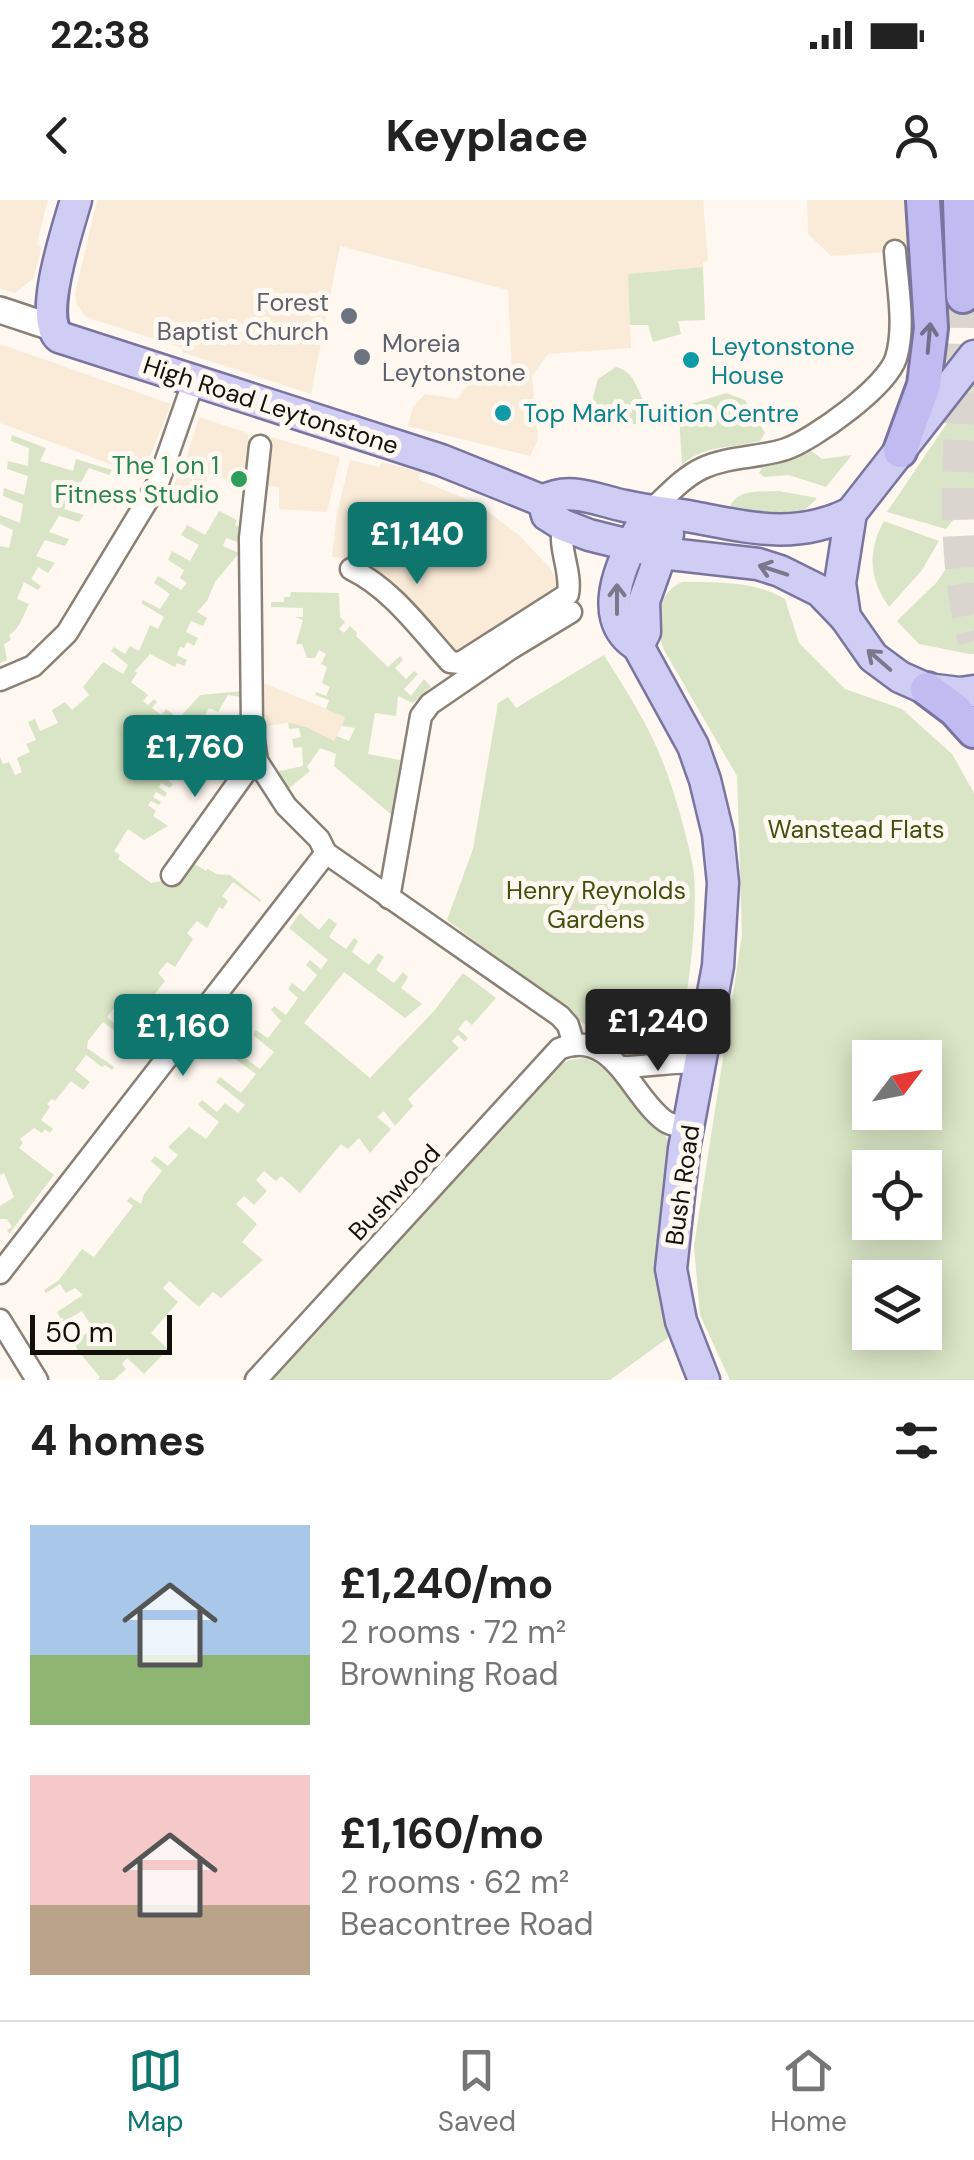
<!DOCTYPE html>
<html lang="en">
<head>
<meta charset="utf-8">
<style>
  :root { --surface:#fff; --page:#f2f2f2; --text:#222; --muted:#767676; --line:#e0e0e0; --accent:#0f766e }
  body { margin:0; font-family:"DM Sans",sans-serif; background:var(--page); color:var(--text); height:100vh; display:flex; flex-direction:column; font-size:38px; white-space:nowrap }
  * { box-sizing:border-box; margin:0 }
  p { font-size:32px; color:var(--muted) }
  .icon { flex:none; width:55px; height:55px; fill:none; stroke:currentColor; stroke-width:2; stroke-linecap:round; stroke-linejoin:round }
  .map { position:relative; height:1180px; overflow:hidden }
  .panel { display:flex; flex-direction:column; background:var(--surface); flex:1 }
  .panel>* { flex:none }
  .needle { width:65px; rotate:58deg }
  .fabs { position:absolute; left:852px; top:840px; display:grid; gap:20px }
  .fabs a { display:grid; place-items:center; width:90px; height:90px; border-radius:0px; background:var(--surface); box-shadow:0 5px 25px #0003; font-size:50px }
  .scale { position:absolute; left:30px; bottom:25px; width:142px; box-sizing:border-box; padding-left:10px; border:5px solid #13100c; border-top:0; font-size:28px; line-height:35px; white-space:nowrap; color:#13100c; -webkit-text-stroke:8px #fef8f1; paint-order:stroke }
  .price { position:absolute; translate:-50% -85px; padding:0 22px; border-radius:10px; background:var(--accent); color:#fff; font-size:32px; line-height:65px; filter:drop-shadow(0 2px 5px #0008) }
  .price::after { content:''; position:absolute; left:50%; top:60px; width:30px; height:22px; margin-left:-15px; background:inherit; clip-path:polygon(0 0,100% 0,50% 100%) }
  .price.selected { background:#222; color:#fff }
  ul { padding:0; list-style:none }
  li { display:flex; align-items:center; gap:30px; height:250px; padding:0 30px }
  li span { display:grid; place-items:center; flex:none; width:280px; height:200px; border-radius:0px; color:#555 }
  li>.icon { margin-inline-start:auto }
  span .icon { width:120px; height:120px; fill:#fffc; stroke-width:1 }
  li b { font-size:42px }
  h2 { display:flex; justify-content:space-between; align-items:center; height:120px; padding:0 30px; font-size:42px }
  .status { display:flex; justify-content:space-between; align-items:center; height:70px; padding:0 50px; background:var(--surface); direction:ltr }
  .status svg { height:28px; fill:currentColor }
  header { display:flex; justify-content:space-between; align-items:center; height:130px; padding:0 30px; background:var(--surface); font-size:45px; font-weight:700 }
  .tabs { display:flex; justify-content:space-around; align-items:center; height:140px; border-top:2px solid var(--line); background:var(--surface); font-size:28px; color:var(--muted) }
  .tabs a { display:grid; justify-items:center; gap:5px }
  .tabs .selected { color:var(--accent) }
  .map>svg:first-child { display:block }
  .built { fill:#faebd9 }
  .green { fill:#d9e5c6; fill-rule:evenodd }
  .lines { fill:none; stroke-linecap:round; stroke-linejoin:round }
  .trunk-tunnel { stroke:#dbd5cf; stroke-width:32; stroke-dasharray:32 16; stroke-linecap:butt }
  .minor-casing { stroke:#8a8076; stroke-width:25 }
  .tertiary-casing { stroke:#8a8076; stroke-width:30 }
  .primary-casing { stroke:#7a759f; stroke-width:35 }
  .trunk-casing { stroke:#7a759f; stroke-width:38 }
  .minor { stroke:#fff; stroke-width:20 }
  .tertiary { stroke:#fff; stroke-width:25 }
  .primary { stroke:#d0cdf5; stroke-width:30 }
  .trunk { stroke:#c0bcf2; stroke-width:32 }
  .oneway { stroke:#726f8a }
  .oneway2 { stroke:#7b788c }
  .worship-dot { fill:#6b7280; stroke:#fef8f1; stroke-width:4 }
  .culture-dot { fill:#0f9aa8; stroke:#fef8f1; stroke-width:4 }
  .leisure-dot { fill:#2e9e5b; stroke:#fef8f1; stroke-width:4 }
  .labels { text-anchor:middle; stroke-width:10; stroke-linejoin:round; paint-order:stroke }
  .worship-label { font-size:25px; fill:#5b616d; stroke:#fef8f1; text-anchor:end }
  .culture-label { font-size:25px; fill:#0d838f; stroke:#fef8f1; text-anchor:start }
  .street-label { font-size:25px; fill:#13100c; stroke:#fef8f1 }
  .leisure-label { font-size:25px; fill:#27864d; stroke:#fef8f1; text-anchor:end }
  .park-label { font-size:25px; fill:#3f510d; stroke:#fef8f1 }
</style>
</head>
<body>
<div class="status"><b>22:38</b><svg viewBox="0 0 49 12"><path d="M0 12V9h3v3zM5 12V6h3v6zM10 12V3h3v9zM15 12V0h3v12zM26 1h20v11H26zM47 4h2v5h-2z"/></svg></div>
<header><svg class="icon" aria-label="back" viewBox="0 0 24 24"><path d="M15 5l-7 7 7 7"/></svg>Keyplace<svg class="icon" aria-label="person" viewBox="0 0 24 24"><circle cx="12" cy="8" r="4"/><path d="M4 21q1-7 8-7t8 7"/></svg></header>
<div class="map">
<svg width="974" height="1180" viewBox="0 0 974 1180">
  <rect width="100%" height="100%" fill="#fef8f1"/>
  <g class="built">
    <path d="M0 0H48L37 43 41 49 34 78 15 93 0 89Z"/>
    <path d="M97 0H703L708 61 703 62V67L628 74 631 148 548 154 532 176 538 239 530 256 408 226 413 207 425 194 457 199 477 173H512L508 90 340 46 311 194 182 152V148L86 117 77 105 75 94Z"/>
    <path d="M807 0H910L916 50 831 56 808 34Z"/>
    <path d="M0 144 171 204 142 276 0 223Z"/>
    <path d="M199 217 248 233 252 270 249 287 209 274 199 303 170 292 186 260Z"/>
    <path d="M271 237 340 257 327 312 279 309V287L263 286Z"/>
    <path d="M350 260 379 267 382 262 421 272 418 279 476 303 519 335 549 367 561 386 456 456 386 381 355 360 332 357 337 313Z"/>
    <path d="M264 483 346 517 334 542 290 522 262 527Z"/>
  </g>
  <g class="green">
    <path d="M703 67 705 120 678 121 681 134 653 142 648 125H630L628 74Z"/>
    <path d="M616 167C639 172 636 199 654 213L655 225 595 222 593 197 598 179Z"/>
    <path d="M974 183V294L946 329 887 312Z"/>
    <path d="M726 193 745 200 765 233 760 241C732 249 704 244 682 265L679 215 688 205Z"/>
    <path d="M12 235 46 248 40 261 73 271 76 259 112 270 109 275 89 268 80 284 99 291 94 299 69 289 65 296 69 298 64 309 84 315 79 322 59 316 49 332 69 339 65 346 45 340 36 356 55 363 48 373 38 367 31 379 41 386 38 390 24 382 17 399 29 404C23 415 20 429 9 435L11 440 4 444 7 460 0 463V346L9 348 13 330 0 324V315L20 323 23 304 3 296 4 288 24 295 28 276 7 269 8 261 28 266 29 248 11 241Z"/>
    <path d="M810 250 822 259 852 255 826 287 789 275 764 277 759 273 762 268Z"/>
    <path d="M779 291 817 298C787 331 768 318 728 314 732 288 758 292 779 291Z"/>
    <path d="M219 311 237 320 235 325 243 328 240 343 226 338 223 346 239 353 215 382 207 401 197 412 207 418 203 426 191 421 186 432 198 438 194 446 187 442 184 448 180 447 177 455 187 460 184 466 177 463 175 467 150 454 135 471 137 473 131 482 148 495 143 501 148 505 154 499 157 502 152 508 161 515 166 509 173 514 166 522 172 526 200 495 243 491 242 497 228 495 218 512 209 508 205 516 214 520 211 526 219 530 217 534 200 523 194 532 203 539 197 547 191 544 186 551 192 556 188 561 181 557 178 562 184 566 182 570 173 565 170 570 179 575 176 579 169 575 166 579 173 584 170 588 161 583 159 587 167 593 165 597 156 592 153 597 161 602 159 605 151 601 148 605 156 611 153 616 168 626 144 640 128 629 114 651 120 655 118 659 151 683 161 681 169 672 190 661 206 671 208 669 216 674 230 675 261 700 260 702 233 682 222 696 228 701 223 709 219 707 207 728 197 721 187 733 193 739 175 767 167 762 158 773 165 781 140 813 121 799 107 817 125 832 122 836 103 822 88 841 87 848 114 867 112 870 105 865 102 867 86 855 75 870 90 882 83 890 71 881 55 901 52 899 47 904 50 907 41 920 53 929 50 933 45 929 42 933 34 928 20 939 23 943 19 948 54 975 9 1034 7 1030 12 1027 7 1019H0V1006L14 997 4 973 0 975V557L3 564 9 562 15 575 22 572 17 558 30 552 26 544 36 540 28 522 35 519 40 531 58 523 52 510 65 502 72 510 89 495 83 487 103 462 123 474 128 465 111 451 114 447 125 454 130 446 139 451 150 425 158 429 164 417 141 403 143 400 160 409 170 394 154 383 158 376 181 390 187 383 180 378 184 370 168 360 172 351 190 361 199 345 181 335 187 325 205 335Z"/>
    <path d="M884 321 939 341 922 370 889 407C869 378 867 352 884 321Z"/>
    <path d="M960 349 974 355V454H969L919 444 897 421 936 383Z"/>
    <path d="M682 382C717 382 755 381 785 399L799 443 845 489 902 509 952 554 974 593V1180H730L700 1115 694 1046 742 735 737 576 664 450C654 425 655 395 682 382ZM870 858H925V912H870ZM870 968H925V1022H870ZM870 1078H925V1132H870Z"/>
    <path d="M291 392 339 393 340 417 345 422 339 429 344 433 350 426 357 433 356 436 388 467 400 456 403 460 395 468 406 479 414 471 418 474 404 489 411 496 424 479 431 487 413 503 398 496 396 516 375 513 368 554 400 560 393 616 334 566 336 554 320 548 307 567 310 571 287 590 275 572 303 566 302 547 294 548 292 539 301 537 299 528 289 529 288 522 308 528 334 541 337 536 349 541 355 528 342 526 345 517 326 509 329 500 315 495 316 492 326 496 330 487 322 483 327 467 321 464 326 454 319 450 315 458H307L302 444H296L303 420 295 417H303V408L271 407V402H284V397H290Z"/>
    <path d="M604 455C622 484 643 516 657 548 672 582 686 631 693 667 699 696 690 830 668 847 646 864 623 851 604 839L447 720 473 649 498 503 508 497 516 508Z"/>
    <path d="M300 713 319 730 329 718 337 724 329 737 346 749 354 738 358 741 352 752 369 765 378 753 384 757 376 770 394 783 403 772 408 777 401 788 422 804 405 818 344 772 304 823 370 878 434 811 463 773 496 798 472 825 466 820 458 829 468 838 465 842 458 835 452 841 459 848 408 899 413 906 395 926 384 911 377 917 391 929 370 953 359 938 348 949 341 944 300 993 281 976 276 981 264 971 256 980 267 991 254 1005 244 996 236 1004 257 1024 242 1042 263 1060 221 1098 213 1092 199 1107 169 1081 163 1088 178 1102 151 1133 168 1149 144 1174 127 1158 122 1164 126 1169 114 1180H98L100 1177 78 1151 74 1141 93 1129 82 1111 63 1122 57 1112 83 1095 75 1088 66 1093 60 1084 46 1093 44 1090 59 1080 82 1049 94 1057 133 1006 127 1001 130 997 141 1004 144 994 162 971 151 961 155 956 168 966 178 955 168 947 189 927 206 939 219 922 198 905 202 900 217 912 225 903 238 913 245 905 216 882 220 877 241 893 256 874 235 859 238 853 260 869 274 852 253 835 256 830 268 838 281 821 271 810 274 806 286 815 298 798 288 789 292 783 304 792 317 775 306 765 310 760 321 769 328 760 289 728Z"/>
    <path d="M584 858C622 872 649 910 671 944 659 1011 646 1071 669 1137L610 1180H268L555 868 569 860Z"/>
  </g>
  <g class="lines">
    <path class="trunk-tunnel" d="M963 96C966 210 944 329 974 441"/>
    <defs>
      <g id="minor">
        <path d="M260 246 250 338 252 528 257 561 286 606 319 639 326 653 560 816 568 825 574 845"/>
        <path d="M650 311C667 296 683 277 703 268 729 256 759 258 786 249 814 239 887 187 896 158 906 126 897 84 895 51"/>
        <path d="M351 369C392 389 420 429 450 462L460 463 568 394C572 371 558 350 563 325"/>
        <path d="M0 480 33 466 67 433 158 283 194 180"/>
        <path d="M172 675 247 570 257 561"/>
        <path d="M389 698 421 516 430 504 510 449 571 412"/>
        <path d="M622 867C647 867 680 860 701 863"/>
        <path d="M0 1073 326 653"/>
        <path d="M0 1120 37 1180"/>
        <path d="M256 1180 559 849C613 826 631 897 665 921 672 926 681 926 688 928"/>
      </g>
      <path id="tertiary" d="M0 110 51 127"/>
      <g id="primary">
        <path d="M76 0C68 28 38 116 59 137L441 260 543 301 547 315 563 325 589 335 661 353 758 364 780 371 820 391 845 417"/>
        <path d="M974 156 851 313 840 383 845 417 873 457 900 477 927 489 960 493 974 491"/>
        <path d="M543 301C570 286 596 300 625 306 647 311 670 313 693 317 751 328 796 340 851 313"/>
        <path d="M650 311C630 346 588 416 638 446L693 546 705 580 718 634 723 683 718 766 684 949 671 1069 681 1121 704 1180"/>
        <path d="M638 446 645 432 644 401 668 334"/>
      </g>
      <g id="trunk">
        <path d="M960 0 963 96"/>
        <path d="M900 251 924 185 931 128 923 0"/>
        <path d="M927 489 955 510 974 531"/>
      </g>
    </defs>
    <use href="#minor" class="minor-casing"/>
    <use href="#tertiary" class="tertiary-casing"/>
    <use href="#primary" class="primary-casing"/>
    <use href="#trunk" class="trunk-casing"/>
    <use href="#minor" class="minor"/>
    <use href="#tertiary" class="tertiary"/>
    <use href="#primary" class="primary"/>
    <use href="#trunk" class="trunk"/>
  </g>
  <defs><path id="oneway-shaft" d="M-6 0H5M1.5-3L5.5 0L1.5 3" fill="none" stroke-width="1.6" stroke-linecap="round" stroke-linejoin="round" transform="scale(2.5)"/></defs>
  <use class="oneway" href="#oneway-shaft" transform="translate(929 138) rotate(-85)"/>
  <g class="oneway2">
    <use href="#oneway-shaft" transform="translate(773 370) rotate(-162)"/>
    <use href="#oneway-shaft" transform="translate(617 399) rotate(-90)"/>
    <use href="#oneway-shaft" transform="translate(879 460) rotate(-139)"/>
  </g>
  <g class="worship-dot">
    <circle cx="349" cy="116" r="10"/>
    <circle cx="362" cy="157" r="10"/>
  </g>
  <g class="culture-dot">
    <circle cx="691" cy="160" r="10"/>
    <circle cx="503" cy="213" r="10"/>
  </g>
  <circle class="leisure-dot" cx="239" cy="279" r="10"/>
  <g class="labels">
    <g class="worship-label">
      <text x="329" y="111">Forest<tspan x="329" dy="29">Baptist Church</tspan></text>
      <text x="382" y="152" text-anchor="start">Moreia<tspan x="382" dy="29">Leytonstone</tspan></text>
    </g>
    <g class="culture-label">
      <text x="711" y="155">Leytonstone<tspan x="711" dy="29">House</tspan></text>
      <text x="523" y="222">Top Mark Tuition Centre</text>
    </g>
    <g class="street-label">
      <text transform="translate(271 205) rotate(18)" y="9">High Road Leytonstone</text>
      <text transform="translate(682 985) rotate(-82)" y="9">Bush Road</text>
      <text transform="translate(394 992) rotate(-47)" y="9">Bushwood</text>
    </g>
    <g class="leisure-label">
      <text x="219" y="274">The 1 on 1<tspan x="219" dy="29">Fitness Studio</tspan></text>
    </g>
    <g class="park-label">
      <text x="856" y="638">Wanstead Flats</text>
      <text x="596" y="699">Henry Reynolds<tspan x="596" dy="29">Gardens</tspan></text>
    </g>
  </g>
</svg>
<div class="fabs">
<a><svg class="needle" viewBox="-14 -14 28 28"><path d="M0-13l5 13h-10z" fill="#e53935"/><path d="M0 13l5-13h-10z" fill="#767676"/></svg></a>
<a><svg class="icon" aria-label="locate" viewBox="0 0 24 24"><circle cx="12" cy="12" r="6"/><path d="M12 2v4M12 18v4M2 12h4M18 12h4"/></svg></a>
<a><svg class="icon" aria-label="layers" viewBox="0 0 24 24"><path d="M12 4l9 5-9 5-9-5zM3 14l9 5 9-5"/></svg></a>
</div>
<div class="scale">50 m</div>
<b class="price" style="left:417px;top:387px">£1,140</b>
<b class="price" style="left:195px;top:600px">£1,760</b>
<b class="price selected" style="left:658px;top:874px">£1,240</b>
<b class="price" style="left:183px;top:879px">£1,160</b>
</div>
<section class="panel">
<h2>4 homes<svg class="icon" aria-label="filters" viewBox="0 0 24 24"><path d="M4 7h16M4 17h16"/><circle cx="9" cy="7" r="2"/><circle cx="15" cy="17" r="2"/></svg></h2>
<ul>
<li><span style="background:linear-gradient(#a9c7e8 65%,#8fb573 0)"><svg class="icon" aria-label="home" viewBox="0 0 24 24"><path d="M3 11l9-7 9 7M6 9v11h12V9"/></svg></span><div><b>£1,240/mo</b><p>2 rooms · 72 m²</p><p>Browning Road</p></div></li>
<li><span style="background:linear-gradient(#f6c9c9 65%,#b9a48a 0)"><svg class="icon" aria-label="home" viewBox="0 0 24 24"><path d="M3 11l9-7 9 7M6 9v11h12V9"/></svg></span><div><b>£1,160/mo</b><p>2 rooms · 62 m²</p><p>Beacontree Road</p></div></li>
</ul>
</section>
<nav class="tabs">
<a class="selected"><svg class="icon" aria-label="map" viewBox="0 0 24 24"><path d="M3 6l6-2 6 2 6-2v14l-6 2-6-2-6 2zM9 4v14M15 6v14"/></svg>Map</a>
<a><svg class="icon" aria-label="saved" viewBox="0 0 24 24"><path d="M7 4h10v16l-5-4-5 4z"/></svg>Saved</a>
<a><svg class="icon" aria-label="home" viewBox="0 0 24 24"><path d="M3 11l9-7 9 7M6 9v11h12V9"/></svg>Home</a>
</nav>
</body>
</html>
